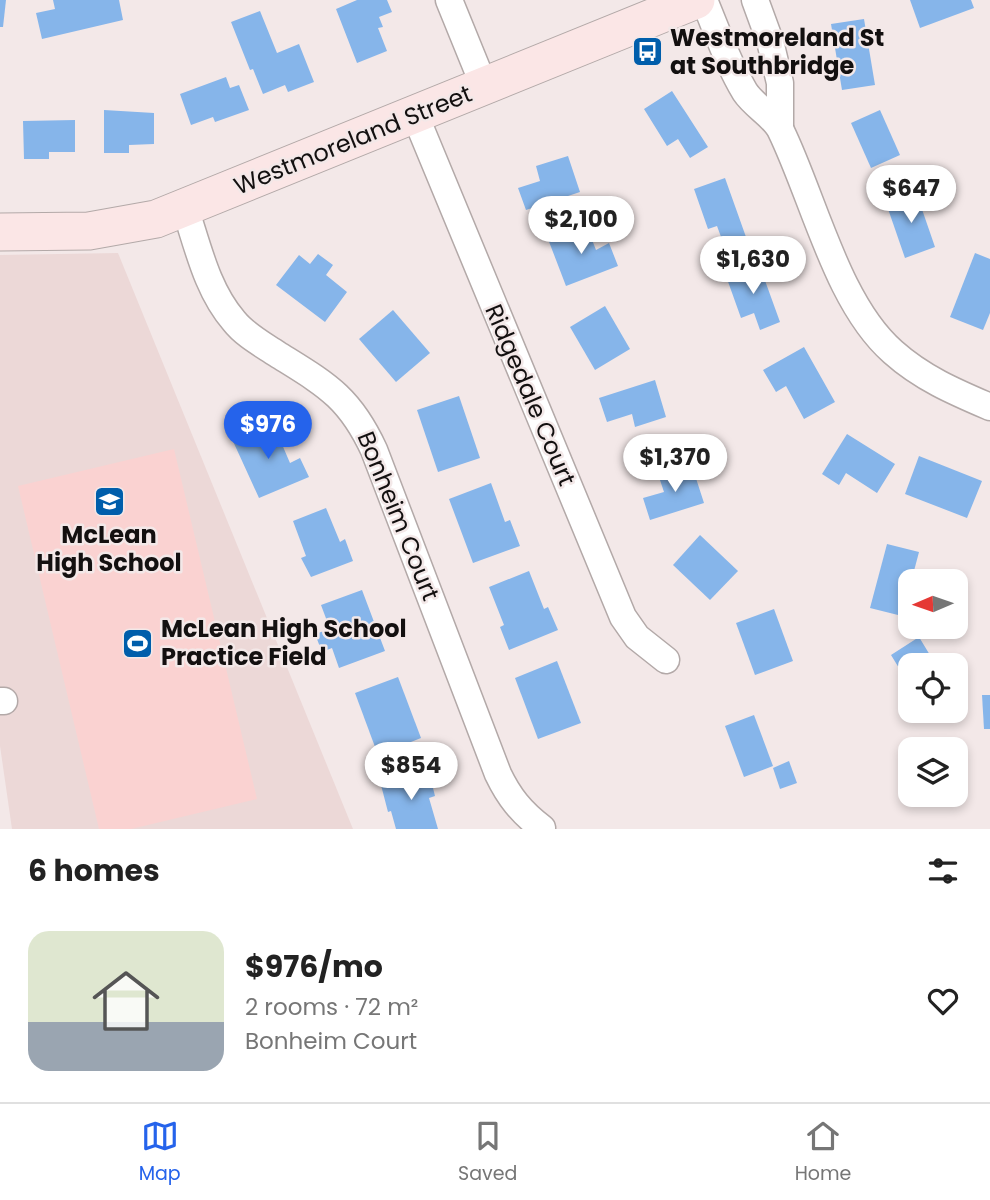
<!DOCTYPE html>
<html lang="en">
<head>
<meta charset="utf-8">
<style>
  :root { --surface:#fff; --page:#f2f2f2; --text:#222; --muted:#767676; --line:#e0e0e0; --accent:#2563eb }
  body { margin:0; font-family:Poppins,sans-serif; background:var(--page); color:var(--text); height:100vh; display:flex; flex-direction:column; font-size:26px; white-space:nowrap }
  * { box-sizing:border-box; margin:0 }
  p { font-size:23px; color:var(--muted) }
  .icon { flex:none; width:38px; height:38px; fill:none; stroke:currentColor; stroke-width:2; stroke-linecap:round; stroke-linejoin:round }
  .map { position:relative; height:829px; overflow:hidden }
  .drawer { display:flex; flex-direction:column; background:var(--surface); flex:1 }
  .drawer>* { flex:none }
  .needle { width:46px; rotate:268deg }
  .tools { position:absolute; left:898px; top:569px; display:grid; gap:14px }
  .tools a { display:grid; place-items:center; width:70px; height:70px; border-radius:14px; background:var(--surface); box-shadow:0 4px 10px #0003; font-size:35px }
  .price { position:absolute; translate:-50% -60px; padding:0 16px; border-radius:24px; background:#fff; color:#222; font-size:23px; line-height:46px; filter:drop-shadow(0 2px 4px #0008) }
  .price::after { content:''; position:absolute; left:50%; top:42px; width:21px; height:16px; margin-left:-10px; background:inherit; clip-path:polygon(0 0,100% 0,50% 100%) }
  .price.active { background:var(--accent); color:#fff }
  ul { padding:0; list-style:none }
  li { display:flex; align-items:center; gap:21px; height:175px; padding:0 28px }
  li+li { border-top:2px solid var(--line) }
  li span { display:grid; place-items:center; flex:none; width:196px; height:140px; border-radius:21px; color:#555 }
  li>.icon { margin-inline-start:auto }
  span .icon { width:84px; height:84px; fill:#fffc; stroke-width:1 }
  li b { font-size:30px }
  h2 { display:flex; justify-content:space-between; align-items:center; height:84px; padding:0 28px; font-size:30px }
  .dock { display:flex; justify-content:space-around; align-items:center; height:98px; border-top:2px solid var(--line); background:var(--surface); font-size:19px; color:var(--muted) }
  .dock a { display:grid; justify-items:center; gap:4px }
  .dock .active { color:var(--accent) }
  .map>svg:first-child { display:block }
  .built { fill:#ecd8d7 }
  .green { fill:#fad2d1 }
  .building { fill:#86b5ea }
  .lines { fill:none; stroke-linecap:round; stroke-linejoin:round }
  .minor-casing { stroke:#b3a9a8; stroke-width:29 }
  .secondary-casing { stroke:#b3a9a8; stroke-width:39 }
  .minor { stroke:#fff; stroke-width:26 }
  .secondary { stroke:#fbe6e6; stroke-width:37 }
  .labels { text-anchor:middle; stroke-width:5; stroke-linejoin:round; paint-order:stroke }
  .poi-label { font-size:24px; font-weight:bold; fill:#131010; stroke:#f3e8e8; text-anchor:start }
  .street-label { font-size:24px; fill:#131010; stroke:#f3e8e8 }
</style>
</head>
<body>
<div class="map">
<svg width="990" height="829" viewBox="0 0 990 829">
  <rect width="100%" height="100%" fill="#f3e8e8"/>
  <path class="built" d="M118 253 353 829H12L0 746V255Z"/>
  <path class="green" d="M174 449 257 799 131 829H99L18 486Z"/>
  <g class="building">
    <path d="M0 0H6L3 27H0Z"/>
    <path d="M53 0H119L123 20 42 39 36 13 55 9Z"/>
    <path d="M357 0H387L392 12 379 17 383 27 378 28 387 51 357 63 336 9Z"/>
    <path d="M910 0H971L974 8 920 28Z"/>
    <path d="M260 11 277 53 299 44 314 82 288 92 285 85 263 94 253 69 250 70 231 22Z"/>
    <path d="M864 19 875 85 842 90 831 24Z"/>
    <path d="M226 77 230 88 239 85 249 110 215 122 213 117 191 125 180 94Z"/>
    <path d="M672 91 708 147 690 158 678 139 667 146 644 109Z"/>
    <path d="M104 110 154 113V144L129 145V153H104Z"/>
    <path d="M880 110 900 155 871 168 851 123Z"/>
    <path d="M75 120V152H49V159H24L23 121Z"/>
    <path d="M568 156 580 192 526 210 518 188 540 181 536 166Z"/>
    <path d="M725 178 746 237 724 245 717 226 708 229 694 189Z"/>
    <path d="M916 192 935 247 905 258 886 203Z"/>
    <path d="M587 227 596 250 609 243 618 266 566 286 548 239Z"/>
    <path d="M975 253 990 259V313L983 330 950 317Z"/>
    <path d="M318 254 333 265 326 275 347 292 325 322 276 285 299 255 310 264Z"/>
    <path d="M759 264 780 322 760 330 754 313 741 318 726 276Z"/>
    <path d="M605 306 630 349 595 370 570 327Z"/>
    <path d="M393 310 430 353 396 382 359 339Z"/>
    <path d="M804 347 835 402 804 419 786 386 776 392 763 370Z"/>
    <path d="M655 380 666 417 635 427 632 414 607 422 599 398Z"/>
    <path d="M459 396 480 458 438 472 417 410Z"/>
    <path d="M272 421 290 463 300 458 309 477 259 498 232 439Z"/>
    <path d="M847 434 895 464 877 493 846 473 839 485 822 474Z"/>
    <path d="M919 456 982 481 967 518 905 494Z"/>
    <path d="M692 466 704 503 650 520 643 498 664 492 659 477Z"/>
    <path d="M491 483 505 522 510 520 520 546 473 563 449 499Z"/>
    <path d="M326 508 340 542 345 539 353 561 311 577 301 558 306 556 293 521Z"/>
    <path d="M700 535 738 571 710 600 673 565Z"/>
    <path d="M887 544 919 552 902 616 870 608Z"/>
    <path d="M529 571 544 609 548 607 558 630 509 650 500 627 504 625 489 587Z"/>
    <path d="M362 590 385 651 339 668 332 648 322 652 315 634 330 629 321 605Z"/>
    <path d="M774 609 793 661 755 675 736 623Z"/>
    <path d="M919 637 936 665H910V686L891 655Z"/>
    <path d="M557 661 581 723 538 739 515 678Z"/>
    <path d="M398 677 421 738 378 755 355 693Z"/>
    <path d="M982 695H990V729H984Z"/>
    <path d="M754 715 773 766 744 777 725 726Z"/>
    <path d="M789 761 797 783 780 789 773 768Z"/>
    <path d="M429 772 435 796 429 798 438 829H396L391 811 388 812 381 785Z"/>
  </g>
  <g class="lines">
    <defs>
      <g id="minor">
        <path d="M449 0 484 86"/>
        <path d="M704 0C717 31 728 64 745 92 755 107 774 116 781 131 814 199 837 303 893 352 922 378 955 392 990 407"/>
        <path d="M755 0 770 41 780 83V128"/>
        <path d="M415 115 623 617 637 637 666 660"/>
        <path d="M185 208C198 247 207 290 234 321 245 335 262 344 277 354 325 384 349 396 374 450L498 774C509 797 521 812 542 828"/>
        <path d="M0 701H4"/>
      </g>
      <path id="secondary" d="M0 232 89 231 156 219 696 0"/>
    </defs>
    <use href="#minor" class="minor-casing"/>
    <use href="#secondary" class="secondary-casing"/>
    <use href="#minor" class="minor"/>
    <use href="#secondary" class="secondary"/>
  </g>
  <defs>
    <symbol id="bus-square" viewBox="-11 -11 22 22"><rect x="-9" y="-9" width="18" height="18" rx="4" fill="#005eab" stroke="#f3e8e8"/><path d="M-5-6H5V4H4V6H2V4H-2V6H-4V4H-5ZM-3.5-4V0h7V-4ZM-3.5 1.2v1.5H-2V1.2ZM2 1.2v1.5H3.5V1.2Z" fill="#fff"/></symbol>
    <symbol id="school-square" viewBox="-11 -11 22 22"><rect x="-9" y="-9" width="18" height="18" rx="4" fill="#005eab" stroke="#f3e8e8"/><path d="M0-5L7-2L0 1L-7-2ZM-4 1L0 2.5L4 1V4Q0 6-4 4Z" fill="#fff"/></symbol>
    <symbol id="stadium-square" viewBox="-11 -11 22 22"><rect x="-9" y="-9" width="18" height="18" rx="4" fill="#005eab" stroke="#f3e8e8"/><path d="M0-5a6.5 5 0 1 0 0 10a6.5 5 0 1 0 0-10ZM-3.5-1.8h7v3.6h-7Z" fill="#fff"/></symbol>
  </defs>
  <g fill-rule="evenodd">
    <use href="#bus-square" x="630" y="34" width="35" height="35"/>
    <use href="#school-square" x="92" y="484" width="35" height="35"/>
    <use href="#stadium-square" x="120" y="626" width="35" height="35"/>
  </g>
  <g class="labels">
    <g class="poi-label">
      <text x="670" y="46">Westmoreland St<tspan x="670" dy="28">at Southbridge</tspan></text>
      <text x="109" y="543" text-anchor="middle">McLean<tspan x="109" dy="28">High School</tspan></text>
      <text x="161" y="637">McLean High School<tspan x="161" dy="28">Practice Field</tspan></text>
    </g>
    <g class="street-label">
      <text transform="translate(353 140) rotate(-22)" y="8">Westmoreland Street</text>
      <text transform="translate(530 395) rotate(67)" y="8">Ridgedale Court</text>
      <text transform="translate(398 516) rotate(68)" y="8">Bonheim Court</text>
    </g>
  </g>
</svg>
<div class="tools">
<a><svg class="needle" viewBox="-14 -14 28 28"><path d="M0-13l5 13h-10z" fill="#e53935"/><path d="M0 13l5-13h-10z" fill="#767676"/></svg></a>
<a><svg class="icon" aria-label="locate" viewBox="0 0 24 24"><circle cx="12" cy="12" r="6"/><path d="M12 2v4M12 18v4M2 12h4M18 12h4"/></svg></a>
<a><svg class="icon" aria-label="layers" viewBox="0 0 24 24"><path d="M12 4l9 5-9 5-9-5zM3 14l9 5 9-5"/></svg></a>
</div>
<b class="price" style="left:911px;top:225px">$647</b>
<b class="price" style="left:581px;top:256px">$2,100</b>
<b class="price" style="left:753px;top:296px">$1,630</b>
<b class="price active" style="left:268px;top:461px">$976</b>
<b class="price" style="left:675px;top:494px">$1,370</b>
<b class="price" style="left:411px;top:802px">$854</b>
</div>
<section class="drawer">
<h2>6 homes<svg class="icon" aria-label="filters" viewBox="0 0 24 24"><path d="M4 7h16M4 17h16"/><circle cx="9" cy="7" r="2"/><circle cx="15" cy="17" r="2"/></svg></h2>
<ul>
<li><span style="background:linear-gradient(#dfe7d0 65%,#9aa5b1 0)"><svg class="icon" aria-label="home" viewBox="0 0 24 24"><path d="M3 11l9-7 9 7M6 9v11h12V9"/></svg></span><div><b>$976/mo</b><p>2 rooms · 72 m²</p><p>Bonheim Court</p></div><svg class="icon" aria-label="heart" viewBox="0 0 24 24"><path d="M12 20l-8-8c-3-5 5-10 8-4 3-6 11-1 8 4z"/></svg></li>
</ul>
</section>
<nav class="dock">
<a class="active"><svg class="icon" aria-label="map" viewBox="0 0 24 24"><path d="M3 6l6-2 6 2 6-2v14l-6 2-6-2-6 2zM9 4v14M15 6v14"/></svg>Map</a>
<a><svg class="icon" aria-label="saved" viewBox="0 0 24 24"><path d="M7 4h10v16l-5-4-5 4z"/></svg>Saved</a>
<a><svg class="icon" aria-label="home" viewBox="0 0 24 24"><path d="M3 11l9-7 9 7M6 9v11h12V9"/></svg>Home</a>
</nav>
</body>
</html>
